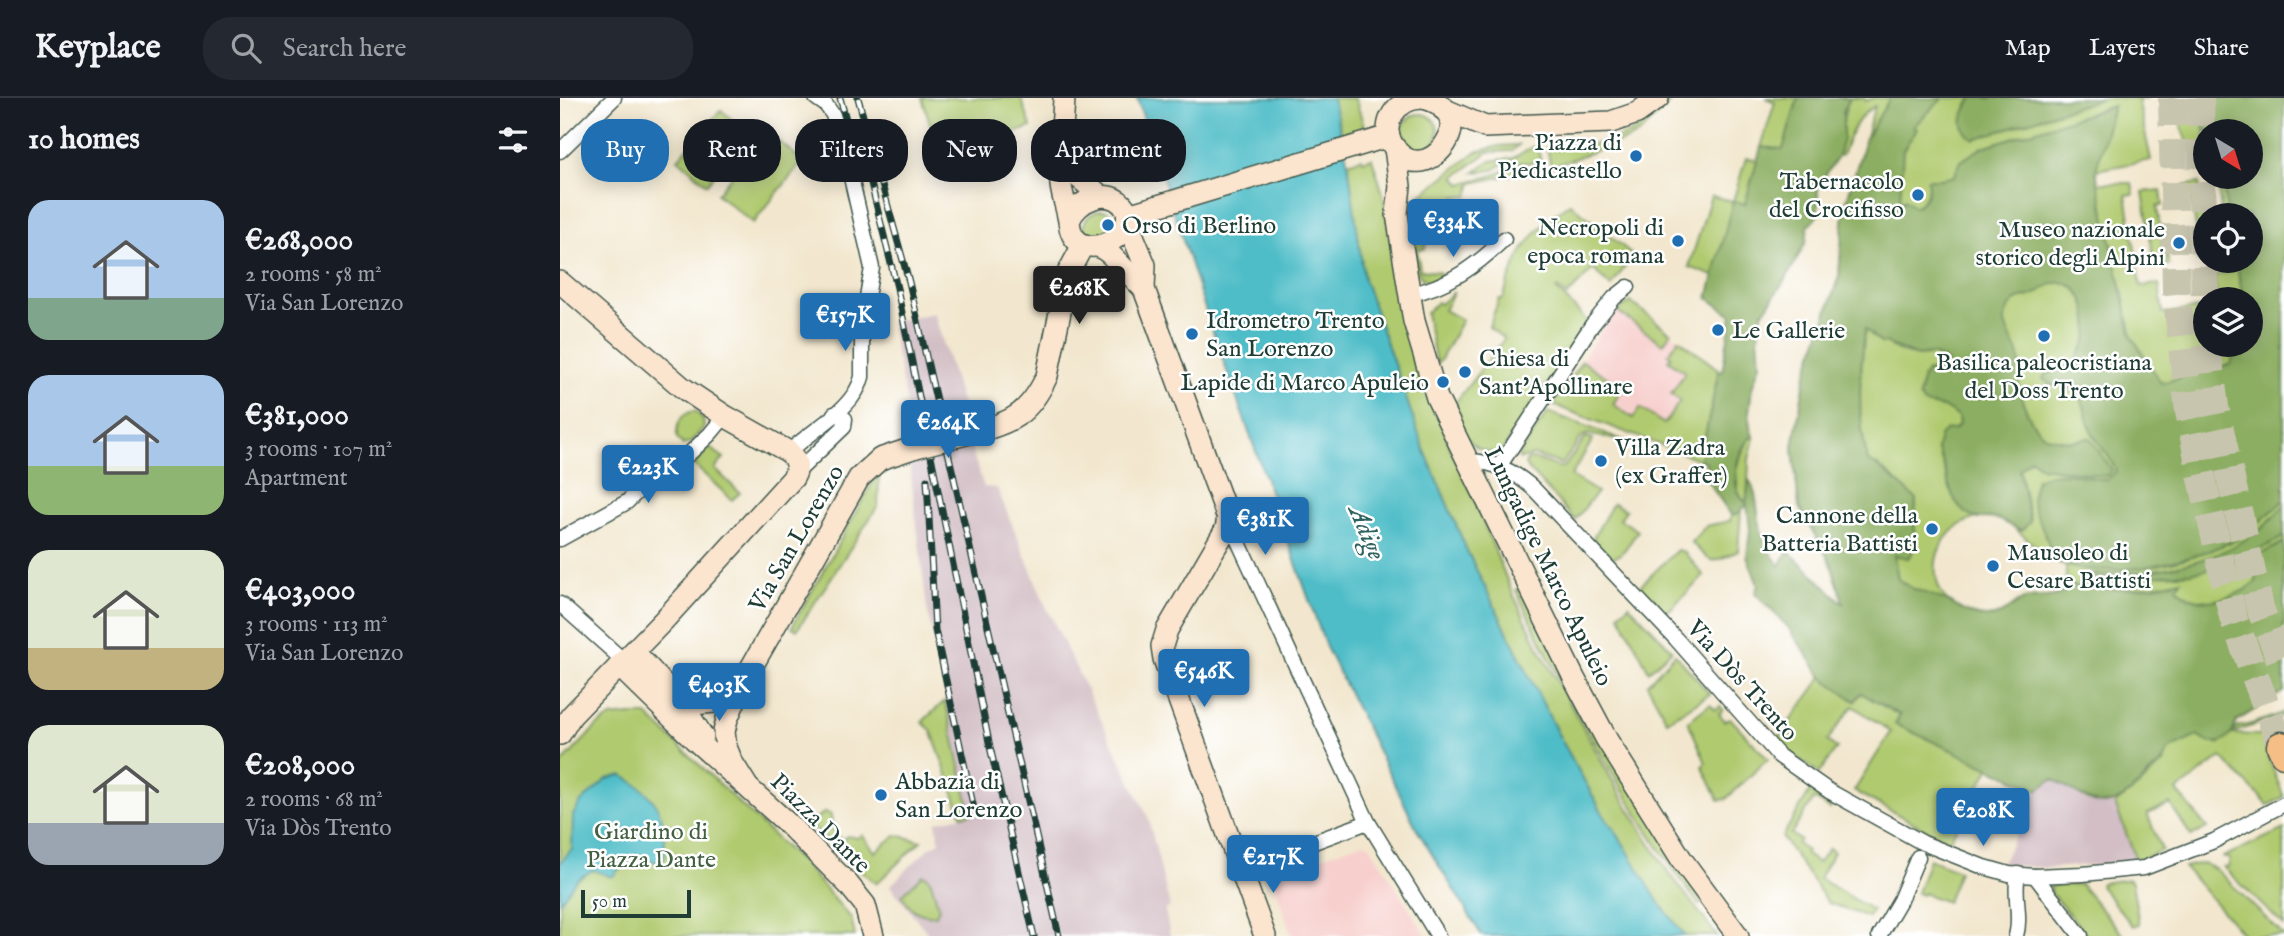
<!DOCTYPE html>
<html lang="en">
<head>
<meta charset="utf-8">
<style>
  :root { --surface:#171b24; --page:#242831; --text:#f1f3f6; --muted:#9ea1a6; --line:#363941; --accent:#1f6fb2 }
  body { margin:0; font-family:"IM FELL English",serif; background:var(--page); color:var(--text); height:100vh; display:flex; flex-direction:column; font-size:26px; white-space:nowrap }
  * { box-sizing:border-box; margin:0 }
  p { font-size:23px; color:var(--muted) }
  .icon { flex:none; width:38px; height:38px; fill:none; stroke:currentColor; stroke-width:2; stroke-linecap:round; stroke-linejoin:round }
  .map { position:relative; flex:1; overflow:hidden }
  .side { display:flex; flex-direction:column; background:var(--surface); width:560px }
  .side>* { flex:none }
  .banner { position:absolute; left:21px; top:21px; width:665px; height:63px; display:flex; gap:14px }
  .needle { width:46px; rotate:142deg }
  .tools { position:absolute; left:1633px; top:21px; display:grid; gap:14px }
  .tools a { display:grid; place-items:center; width:70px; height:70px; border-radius:50%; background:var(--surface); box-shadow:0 4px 18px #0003; font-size:35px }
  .scale { position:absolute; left:21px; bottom:18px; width:110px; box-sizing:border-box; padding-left:7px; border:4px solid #1f3d34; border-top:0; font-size:19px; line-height:24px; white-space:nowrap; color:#1f3d34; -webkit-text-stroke:5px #fff; paint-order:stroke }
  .price { position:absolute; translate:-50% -60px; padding:0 16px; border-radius:7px; background:var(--accent); color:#fff; font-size:23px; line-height:46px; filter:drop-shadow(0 2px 4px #0008) }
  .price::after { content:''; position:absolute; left:50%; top:42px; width:21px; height:16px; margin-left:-10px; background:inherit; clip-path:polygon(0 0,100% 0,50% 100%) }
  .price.active { background:#222; color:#fff }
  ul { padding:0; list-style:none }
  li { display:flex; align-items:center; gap:21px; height:175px; padding:0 28px }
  li span { display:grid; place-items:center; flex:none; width:196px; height:140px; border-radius:21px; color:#555 }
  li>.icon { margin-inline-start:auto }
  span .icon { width:84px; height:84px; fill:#fffc; stroke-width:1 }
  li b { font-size:30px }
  h2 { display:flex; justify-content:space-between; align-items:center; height:84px; padding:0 28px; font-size:30px }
  .tag { padding:0 24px; border-radius:28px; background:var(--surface); box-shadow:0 4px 18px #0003; font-size:24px; line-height:63px }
  .tag.active { background:var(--accent); color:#fff }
  header { display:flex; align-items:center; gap:42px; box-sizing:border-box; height:98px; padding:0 35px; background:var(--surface); border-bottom:2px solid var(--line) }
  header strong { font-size:33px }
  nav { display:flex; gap:38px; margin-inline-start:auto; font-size:24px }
  .search { width:490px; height:63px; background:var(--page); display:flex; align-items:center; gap:18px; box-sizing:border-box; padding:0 24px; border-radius:28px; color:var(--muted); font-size:26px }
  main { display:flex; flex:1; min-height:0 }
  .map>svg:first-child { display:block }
  .built { fill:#f7d0ce }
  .industrial { fill:#d2bec4 }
  .green { fill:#b0ca70; stroke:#688452; stroke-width:2; fill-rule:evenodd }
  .forest { fill:#8cae62; stroke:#56764b; stroke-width:2 }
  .water { fill:#50bdc8; stroke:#387d7e; stroke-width:2 }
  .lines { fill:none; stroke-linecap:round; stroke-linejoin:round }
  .highway-tunnel { stroke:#c8c5af; stroke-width:28; stroke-dasharray:28 14; stroke-linecap:butt }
  .street-casing { stroke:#3f564b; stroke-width:17 }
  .secondary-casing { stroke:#3f564b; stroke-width:24 }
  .highway-casing { stroke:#3f564b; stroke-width:31 }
  .street { stroke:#fff; stroke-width:14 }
  .secondary { stroke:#fbe5cf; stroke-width:21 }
  .highway { stroke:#f6be87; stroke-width:28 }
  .rail-casing { stroke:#1f3d34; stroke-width:7 }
  .rail { stroke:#fff; stroke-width:4.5; stroke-dasharray:13; stroke-linecap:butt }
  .secondary-bridge-casing { stroke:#3f564b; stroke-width:24; stroke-linecap:butt }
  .secondary-bridge { stroke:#fbe5cf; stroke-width:21 }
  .poi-dot { fill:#1f6fb2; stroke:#fff; stroke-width:2.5 }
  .labels { text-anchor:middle; stroke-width:5; stroke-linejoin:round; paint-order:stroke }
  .poi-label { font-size:24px; fill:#1f3d34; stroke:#fff; text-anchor:start }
  .street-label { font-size:24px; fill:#1f3d34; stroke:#fff }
  .park-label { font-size:24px; fill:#436043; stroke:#fff }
  .water-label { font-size:26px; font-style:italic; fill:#2e6360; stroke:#fff }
</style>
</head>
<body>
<header>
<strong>Keyplace</strong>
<div class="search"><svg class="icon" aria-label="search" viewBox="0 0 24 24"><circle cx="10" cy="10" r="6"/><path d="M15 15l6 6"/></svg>Search here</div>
<nav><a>Map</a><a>Layers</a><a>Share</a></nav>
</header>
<main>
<section class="side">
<h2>10 homes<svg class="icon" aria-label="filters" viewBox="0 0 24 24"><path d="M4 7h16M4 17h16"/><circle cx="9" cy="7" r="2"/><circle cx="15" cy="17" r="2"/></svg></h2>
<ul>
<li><span style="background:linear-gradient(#a9c7e8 70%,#7fa58c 0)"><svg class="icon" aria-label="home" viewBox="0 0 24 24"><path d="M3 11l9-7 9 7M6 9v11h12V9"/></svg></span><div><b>€268,000</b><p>2 rooms · 58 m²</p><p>Via San Lorenzo</p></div></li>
<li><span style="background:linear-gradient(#a9c7e8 65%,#8fb573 0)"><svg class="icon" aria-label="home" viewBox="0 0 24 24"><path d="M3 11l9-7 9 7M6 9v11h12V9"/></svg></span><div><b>€381,000</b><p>3 rooms · 107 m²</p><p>Apartment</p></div></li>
<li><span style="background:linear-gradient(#dfe7d0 70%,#c2b280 0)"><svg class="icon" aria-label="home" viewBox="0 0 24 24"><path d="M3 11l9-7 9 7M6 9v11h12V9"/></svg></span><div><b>€403,000</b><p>3 rooms · 113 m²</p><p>Via San Lorenzo</p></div></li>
<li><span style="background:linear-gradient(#dfe7d0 70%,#9aa5b1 0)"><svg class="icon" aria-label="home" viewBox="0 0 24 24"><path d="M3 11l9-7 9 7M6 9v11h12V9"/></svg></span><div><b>€208,000</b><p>2 rooms · 68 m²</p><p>Via Dòs Trento</p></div></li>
</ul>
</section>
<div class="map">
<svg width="1724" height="838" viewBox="0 0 1724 838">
  <rect width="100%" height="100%" fill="#fff"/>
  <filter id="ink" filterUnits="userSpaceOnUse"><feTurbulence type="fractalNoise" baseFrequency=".0143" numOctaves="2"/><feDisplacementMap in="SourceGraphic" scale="14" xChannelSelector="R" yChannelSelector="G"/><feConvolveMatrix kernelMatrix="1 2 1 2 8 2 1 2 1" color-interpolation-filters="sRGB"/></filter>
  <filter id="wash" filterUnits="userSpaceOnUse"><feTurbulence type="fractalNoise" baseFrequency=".00686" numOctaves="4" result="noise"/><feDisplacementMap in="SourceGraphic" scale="28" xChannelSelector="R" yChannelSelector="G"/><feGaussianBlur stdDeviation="1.57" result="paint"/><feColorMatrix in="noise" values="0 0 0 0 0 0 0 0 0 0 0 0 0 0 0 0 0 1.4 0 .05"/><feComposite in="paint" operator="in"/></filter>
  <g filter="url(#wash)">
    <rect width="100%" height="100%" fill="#f2e7ce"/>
    <g class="built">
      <path d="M1071 204 1159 272 1140 362 993 307 1046 225 1057 213Z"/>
      <path d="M803 744 809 746 866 838H732L711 777Z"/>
    </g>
    <g class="industrial">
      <path d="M374 215 407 322 412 353 424 389 437 390 485 506 588 719 610 809 605 812 610 838H370L330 788 369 750 380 744 376 724 411 716 367 511 349 363 358 361 330 224Z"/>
      <path d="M1493 680 1525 702 1543 707 1555 706 1577 764 1486 770 1442 766 1477 692Z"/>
    </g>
    <g class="green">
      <path d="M362 0H461L471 29 381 59Z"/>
      <path d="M772 0H795L805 31 783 41Z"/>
      <path d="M1109 0H1115L1080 35 1069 41 991 69 987 50C1016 49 1053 47 1078 30 1090 22 1099 10 1109 0Z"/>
      <path d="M1206 0H1238L1223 52 1201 49 1215 4Z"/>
      <path d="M1290 0H1304L1305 3 1313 0H1587L1578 2 1591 62 1536 72 1538 85H1572L1574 96 1566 97 1581 188 1599 186 1603 215 1645 210V247H1690V201H1657L1654 177 1671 174 1669 163H1690V117H1662L1657 83 1649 84 1648 79H1690V33H1645V51L1631 53 1611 0H1724V593L1677 623 1672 634 1679 628C1691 628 1712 618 1724 614V617L1680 632 1672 636 1698 637 1724 630V647L1708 659 1724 699 1708 707 1661 659 1617 693 1647 730 1631 738 1610 706 1587 716 1602 752 1577 764 1555 706 1579 688 1604 664 1285 508 1270 463 1239 409 1233 349 1246 277 1279 178 1284 112 1315 8C1297 17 1289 39 1282 57L1278 58C1284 38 1281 17 1290 0ZM1326 245 1411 257 1459 371 1470 423 1462 432H1457L1490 461 1506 468V486L1502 496C1490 501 1477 498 1465 502 1452 505 1447 518 1427 519 1365 521 1356 436 1417 420 1386 412 1390 374 1377 351L1399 326 1398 318 1383 309 1364 306 1377 272 1385 274 1390 270 1388 264 1372 256C1357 261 1338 254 1326 245ZM1317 366 1328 379 1356 401 1353 453 1348 460Z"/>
      <path d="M161 12 189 36 147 86 118 61Z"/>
      <circle cx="860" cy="34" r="18"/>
      <path d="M207 34 243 63 193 125 157 96Z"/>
      <path d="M959 47 952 53 928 54 895 79 901 86 934 77 953 69 975 72 912 85 908 99 896 98 893 124 868 121 865 151H857L860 172 878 174 886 179C874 183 864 188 857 173L848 116 853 103 916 54 939 48Z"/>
      <path d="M972 49 978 50 982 70 974 65 946 64 933 72 915 74 930 63 953 60Z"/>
      <path d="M802 60 803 63 812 60 824 99 839 196 869 290 891 352 910 391 951 492 980 552 1061 698 1107 772 1157 838H1125L1097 802 1041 713 998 636 908 455 864 351 804 181 788 65Z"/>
      <path d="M1186 60 1197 62 1185 107 1173 104 1156 179 1129 169 1151 98 1173 103Z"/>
      <path d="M1639 85 1645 121V162L1637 163 1634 145 1638 144 1632 103H1626L1624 88Z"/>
      <path d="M1601 92 1603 107 1597 109 1603 149H1606L1609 167 1595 170 1583 94Z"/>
      <path d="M1010 105 1073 157 1051 189 1033 171 1007 198 998 190 996 191 1029 225 941 354C909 359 901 328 887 306L895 305 944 241 929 229 939 201H943C954 159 973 129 1010 105Z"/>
      <path d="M547 113 555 118 556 127 543 139 528 137 523 130C525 117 535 112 547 113Z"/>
      <path d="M894 194 884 212 902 222 880 263 876 265 866 215 877 204 880 206Z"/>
      <path d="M1071 204 1111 235 1103 246 1057 213Z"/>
      <path d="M1119 241 1159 272 1140 362 993 307 1022 263 1063 290 1053 306 1073 320 1080 310 1104 326 1120 303 1111 296 1125 274 1108 262 1111 258 1108 256Z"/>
      <path d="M135 313 143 321 144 329 131 344 123 347 117 340C116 327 120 315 135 313Z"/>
      <path d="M988 314 1068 344 1027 336 1021 340 1002 366 974 357 960 361 958 358Z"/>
      <path d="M1026 339 1033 341 1011 378 1037 394 1015 422 965 367 967 362C980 358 991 370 1004 369Z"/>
      <path d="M1189 340H1194L1189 361 1187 406 1178 397 1176 370Z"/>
      <path d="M150 350 164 360 155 371 180 395 172 402 133 366Z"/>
      <path d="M319 377 318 408 237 532 232 529 311 387Z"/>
      <path d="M1053 405 1066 412 1060 421 1078 433C1071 442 1063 459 1051 460L1032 442Z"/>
      <path d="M1181 413 1178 453C1148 466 1155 468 1131 444L1146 428 1170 423 1171 417Z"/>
      <path d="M1117 452 1124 454 1144 478 1105 516 1079 489Z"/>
      <path d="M961 490 1142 804 1139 807C1067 709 1008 602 956 492Z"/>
      <path d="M1069 507 1112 552 1089 573 1059 516Z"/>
      <path d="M1115 556 1150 596 1107 623 1087 586Z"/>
      <path d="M1262 579 1295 603 1301 595 1340 618 1336 626 1430 669 1389 744 1294 693 1331 634 1293 608 1267 643 1277 650 1259 675 1215 644Z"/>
      <path d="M385 603 411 716 402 718 371 632 362 624Z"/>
      <path d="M1150 606 1156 612 1160 608 1163 612 1159 616 1165 623 1170 620 1208 661 1166 701 1159 702 1142 668 1146 665 1128 623Z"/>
      <path d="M71 617H87L245 768 291 820 295 838H0V667L37 628 51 619Z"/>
      <path d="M1251 692 1272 706 1270 711 1254 701 1231 736 1240 742 1237 746 1247 753 1245 756 1258 765 1269 750 1274 754 1259 780 1312 812 1308 819 1268 805 1222 739Z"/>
      <path d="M266 714 271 717 272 729 282 742 287 738 298 740 302 737 315 754 336 737 361 743 316 786 252 728 256 720Z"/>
      <path d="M1724 731V828L1663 769H1668L1670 761 1663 759Z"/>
      <path d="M1369 761 1399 773 1387 804 1363 795 1362 797 1357 795Z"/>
      <path d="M1643 765 1657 772 1724 838H1684L1624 769Z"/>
      <path d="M363 777 368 779 371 784 379 811 375 817C359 819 349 811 342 797Z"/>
      <path d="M1569 781 1572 785 1579 826 1573 828 1540 788 1541 785Z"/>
      <path d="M1520 786 1564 838H1528L1491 795 1490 788Z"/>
    </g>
    <g class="forest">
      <path d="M1238 0H1290L1283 13V41L1278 58 1258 88V117L1248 128 1246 144 1227 179 1202 216 1198 238 1200 266 1192 290 1189 314 1190 330 1194 340H1189C1175 358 1169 389 1186 405L1189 382C1196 394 1196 402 1198 415 1200 434 1207 453 1220 468L1228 453 1284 506 1270 463 1239 409 1233 349 1246 277 1279 178 1284 112 1306 40 1330 0H1383L1354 28 1357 31 1343 52 1340 106 1345 101 1355 109C1366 103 1370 94 1367 81H1381L1394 78 1401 63 1423 49 1553 8 1536 72 1538 85 1572 238 1601 285 1671 266 1676 247H1690V201H1683L1676 163H1690V117H1668L1661 79H1690V33H1646L1627 0H1724V402C1707 417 1690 436 1669 445 1645 455 1617 464 1591 468 1574 472 1514 476 1500 464 1491 456 1487 442 1483 431 1474 413 1467 401 1477 381 1498 369 1525 379 1547 382L1556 373C1551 358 1540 349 1533 336 1522 316 1530 304 1508 288L1491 287 1483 281 1485 276C1511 267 1511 273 1525 246 1534 227 1525 180 1496 185 1488 186 1483 192 1477 195 1467 202 1460 195 1450 209 1436 225 1455 242 1459 258 1461 266 1459 276 1459 284 1460 301 1470 327 1484 337 1488 340 1510 344 1515 343 1521 342 1523 340 1530 340L1552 372 1546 378 1481 369 1471 360 1459 371 1470 424 1462 432C1454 431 1447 424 1437 421 1429 419 1418 422 1411 418 1385 404 1390 373 1377 351L1380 338 1386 332 1395 331 1399 326 1398 318 1383 309 1364 306 1359 299 1362 282 1367 273 1385 274 1390 270 1388 264 1372 256 1357 258 1326 245 1322 246 1305 231C1300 279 1296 316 1308 363 1316 364 1349 394 1356 401L1353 453 1348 460 1334 457 1338 481C1353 494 1371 495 1388 504 1404 512 1414 522 1434 518 1448 515 1452 507 1462 502 1476 496 1493 504 1504 492L1506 486C1544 494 1583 492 1621 482L1617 489C1637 513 1672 501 1694 486L1697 481C1693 472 1688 469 1679 468L1724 444V593L1677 623 1671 637 1659 646 1648 644 1637 638 1609 651C1602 668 1596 668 1585 680 1546 723 1534 705 1493 681L1477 692 1335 626 1340 617 1301 595 1295 603 1262 579 1228 529 1195 495 1198 487 1187 458 1190 432 1187 407 1177 416 1171 417 1144 378 1146 364 1140 362 1159 272 1162 274 1172 217 1148 200 1173 103 1185 106 1201 49 1223 51Z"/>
      <path d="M1413 0H1543L1414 41C1397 31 1401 14 1413 0Z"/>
      <path d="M1724 408V439L1674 465 1631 475 1544 481 1517 476C1579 477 1645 471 1697 434 1707 427 1715 416 1724 408Z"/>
    </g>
    <g class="water">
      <path d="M577 0H772L788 65 804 181 864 351 908 455 998 636 1046 721 1057 735 1097 802 1125 838H922L859 735 766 549 648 220Z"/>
      <path d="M62 677C87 691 104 708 104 738 105 746 106 753 104 761L95 764 76 757 69 760 52 779 33 772 16 782 0 804V765L12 751 13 717 21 704 47 681Z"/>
    </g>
  </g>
  <g filter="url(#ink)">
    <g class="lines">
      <g class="highway-tunnel">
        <path d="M1612 0 1616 192 1629 313 1640 371 1673 519 1721 648"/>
        <path d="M1640 0 1645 207"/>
        <path d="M1647 247 1655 309 1700 510 1724 571"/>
      </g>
      <defs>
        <g id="street">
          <path d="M0 53 54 0"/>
          <path d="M850 196C888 189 917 167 944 141"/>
          <path d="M229 354C252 331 294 312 302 279V228L312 170 290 75 273 17 266 7 256 0"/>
          <path d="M909 363C935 364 954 373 974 391L1116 541 1219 658 1269 693 1363 745 1421 768 1449 776 1475 778 1523 776 1584 770 1654 743 1724 706"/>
          <path d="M940 367 1032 227 1054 200 1068 189"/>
          <path d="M236 375 284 329 285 321 279 316H274"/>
          <path d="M668 421 808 724 878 838"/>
          <path d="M0 441 67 404 99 372 119 363 130 355 150 336 165 318"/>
          <path d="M0 506 64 563"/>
          <path d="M681 771 808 724"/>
          <path d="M1475 778 1521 838"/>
          <path d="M1319 838 1340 802 1358 759"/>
          <path d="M1456 838C1462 817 1453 797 1458 776"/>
        </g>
        <g id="secondary">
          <path d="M504 0C503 28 498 59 501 87 502 97 506 108 508 118 510 126 509 133 514 139 530 163 580 135 565 110 550 87 516 102 509 123"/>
          <path d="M861 0C837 1 820 25 832 46 862 99 929 15 863 0"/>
          <path d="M883 11 925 29 1051 24 1077 15 1098 0"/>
          <path d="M835 50 840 88 837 116 847 180 854 223 877 300 1015 582 1047 642 1122 762 1178 838"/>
          <path d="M501 65 541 98"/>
          <path d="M568 117 829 38"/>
          <path d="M567 123 585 167 584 191 668 420 666 431 607 532 602 548 604 561 705 838"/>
          <path d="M539 148 549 155 584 191"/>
          <path d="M0 184 123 290 165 318 229 354C237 362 239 371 233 380L104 522 11 618 0 636"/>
          <path d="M410 335C450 326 469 317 487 278L508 175 523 147"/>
          <path d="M74 554 123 607 143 639"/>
          <path d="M59 568 134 641 226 724 288 786 305 807 313 838"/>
          <path d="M123 607 154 604 183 584"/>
          <path d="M187 688 172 664 166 649 164 634 167 621 183 584 299 380 320 361 356 349"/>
        </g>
        <path id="highway" d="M1721 648 1724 655"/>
      </defs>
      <use href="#street" class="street-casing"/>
      <use href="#secondary" class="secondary-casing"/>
      <use href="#highway" class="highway-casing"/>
      <use href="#street" class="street"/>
      <use href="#secondary" class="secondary"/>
      <use href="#highway" class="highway"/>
      <defs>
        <g id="rail">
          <path d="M280 0 296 57"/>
          <path d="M298 0 349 184 499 838"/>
          <path d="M300 41 337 190 430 649 474 838"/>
          <path d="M367 382 375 532 414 711"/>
        </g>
      </defs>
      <use href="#rail" class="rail-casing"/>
      <use href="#rail" class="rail"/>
      <defs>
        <path id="secondary-bridge" d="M356 349 410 335"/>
      </defs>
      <use href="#secondary-bridge" class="secondary-bridge-casing"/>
      <use href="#secondary-bridge" class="secondary-bridge"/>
    </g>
  </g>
  <g class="poi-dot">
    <circle cx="1076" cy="58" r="7"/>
    <circle cx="1358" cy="97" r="7"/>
    <circle cx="548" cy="127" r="7"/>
    <circle cx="1118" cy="143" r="7"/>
    <circle cx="1619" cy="145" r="7"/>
    <circle cx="1158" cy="232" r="7"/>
    <circle cx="632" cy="236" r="7"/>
    <circle cx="1484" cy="238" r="7"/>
    <circle cx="905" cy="274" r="7"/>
    <circle cx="883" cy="284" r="7"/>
    <circle cx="1041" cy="363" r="7"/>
    <circle cx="1372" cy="431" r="7"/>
    <circle cx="1433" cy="468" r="7"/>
    <circle cx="321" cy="697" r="7"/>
  </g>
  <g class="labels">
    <g class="poi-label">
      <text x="1062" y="52" text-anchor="end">Piazza di<tspan x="1062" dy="28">Piedicastello</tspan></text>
      <text x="1344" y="91" text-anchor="end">Tabernacolo<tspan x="1344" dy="28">del Crocifisso</tspan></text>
      <text x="562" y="135">Orso di Berlino</text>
      <text x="1104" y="137" text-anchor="end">Necropoli di<tspan x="1104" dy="28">epoca romana</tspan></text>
      <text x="1605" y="139" text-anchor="end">Museo nazionale<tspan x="1605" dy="28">storico degli Alpini</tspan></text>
      <text x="646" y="230">Idrometro Trento<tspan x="646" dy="28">San Lorenzo</tspan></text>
      <text x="1172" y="240">Le Gallerie</text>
      <text x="919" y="268">Chiesa di<tspan x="919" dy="28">Sant'Apollinare</tspan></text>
      <text x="1484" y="272" text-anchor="middle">Basilica paleocristiana<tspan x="1484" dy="28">del Doss Trento</tspan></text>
      <text x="869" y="292" text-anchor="end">Lapide di Marco Apuleio</text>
      <text x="1055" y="357">Villa Zadra<tspan x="1055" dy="28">(ex Graffer)</tspan></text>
      <text x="1358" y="425" text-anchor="end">Cannone della<tspan x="1358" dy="28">Batteria Battisti</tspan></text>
      <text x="1447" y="462">Mausoleo di<tspan x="1447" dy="28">Cesare Battisti</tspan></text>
      <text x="335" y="691">Abbazia di<tspan x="335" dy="28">San Lorenzo</tspan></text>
    </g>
    <g class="street-label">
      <text transform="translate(236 440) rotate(-60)" y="8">Via San Lorenzo</text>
      <text transform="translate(989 468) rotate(64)" y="8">Lungadige Marco Apuleio</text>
      <text transform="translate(1183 582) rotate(48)" y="8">Via Dòs Trento</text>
      <text transform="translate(261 725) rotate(45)" y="8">Piazza Dante</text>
    </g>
    <g class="park-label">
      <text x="91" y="741">Giardino di<tspan x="91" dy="28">Piazza Dante</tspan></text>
    </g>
    <g class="water-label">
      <text transform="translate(808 434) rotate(67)" y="9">Adige</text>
    </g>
  </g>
</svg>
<div class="tools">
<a><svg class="needle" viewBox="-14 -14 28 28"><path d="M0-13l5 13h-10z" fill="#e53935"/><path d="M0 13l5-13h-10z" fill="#9ea1a6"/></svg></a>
<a><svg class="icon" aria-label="locate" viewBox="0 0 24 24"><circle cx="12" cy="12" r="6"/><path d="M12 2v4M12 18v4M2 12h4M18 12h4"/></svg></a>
<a><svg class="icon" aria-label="layers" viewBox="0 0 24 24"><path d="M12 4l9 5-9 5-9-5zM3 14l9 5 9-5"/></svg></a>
</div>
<div class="scale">50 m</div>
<b class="price" style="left:893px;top:161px">€334K</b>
<b class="price active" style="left:519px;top:228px">€268K</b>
<b class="price" style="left:285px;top:255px">€157K</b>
<b class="price" style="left:388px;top:362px">€264K</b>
<b class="price" style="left:88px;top:407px">€223K</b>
<b class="price" style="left:705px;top:459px">€381K</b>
<b class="price" style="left:644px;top:611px">€546K</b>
<b class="price" style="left:159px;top:625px">€403K</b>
<b class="price" style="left:1423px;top:750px">€208K</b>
<b class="price" style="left:713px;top:797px">€217K</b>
<div class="banner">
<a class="tag active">Buy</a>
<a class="tag">Rent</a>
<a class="tag">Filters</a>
<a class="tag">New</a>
<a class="tag">Apartment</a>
</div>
</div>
</main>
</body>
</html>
